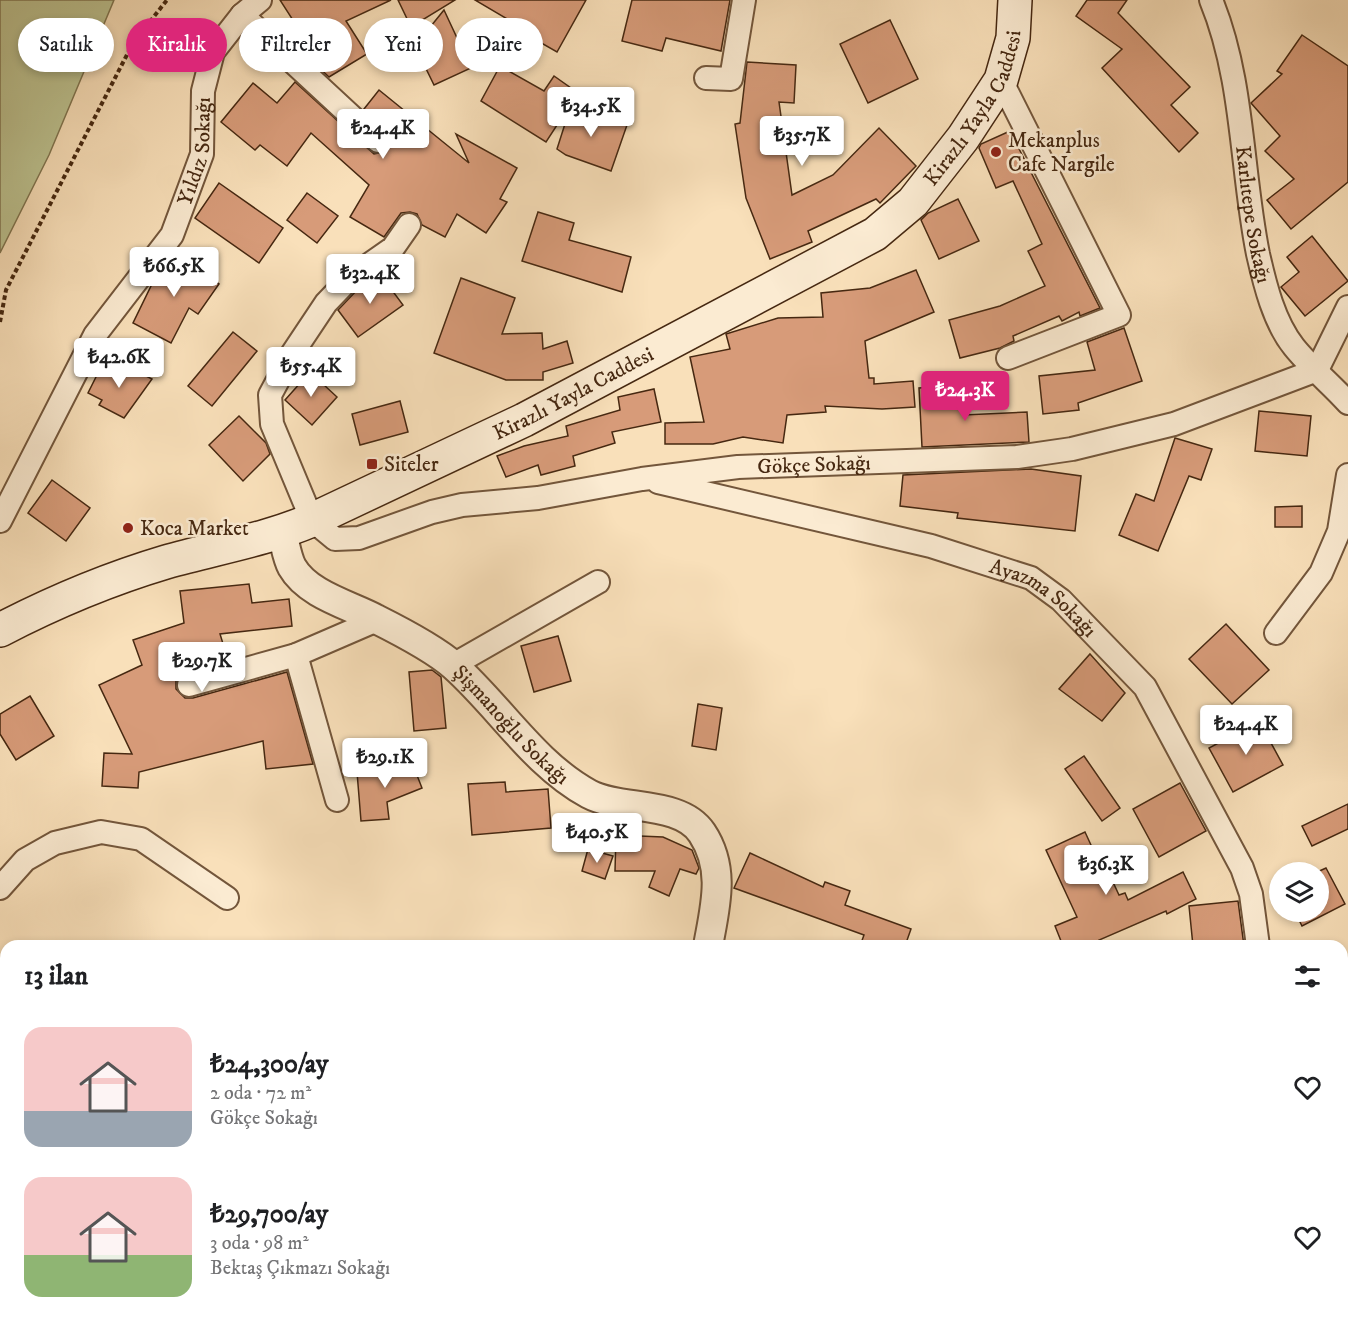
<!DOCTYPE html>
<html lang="tr">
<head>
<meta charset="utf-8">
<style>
  :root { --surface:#fff; --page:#f6f6f6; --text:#202124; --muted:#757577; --accent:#db2777 }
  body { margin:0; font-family:"IM FELL DW Pica",serif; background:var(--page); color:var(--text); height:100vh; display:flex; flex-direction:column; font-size:22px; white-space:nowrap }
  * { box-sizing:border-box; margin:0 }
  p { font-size:20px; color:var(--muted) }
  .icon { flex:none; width:33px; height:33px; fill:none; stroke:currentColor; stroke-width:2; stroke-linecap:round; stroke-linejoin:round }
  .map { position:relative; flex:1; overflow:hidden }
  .sheet { position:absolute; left:0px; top:940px; width:1348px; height:386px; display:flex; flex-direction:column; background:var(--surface); border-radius:18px 18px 0 0; box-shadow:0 3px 9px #0003 }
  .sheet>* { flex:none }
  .top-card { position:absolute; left:18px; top:18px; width:600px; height:54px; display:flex; gap:12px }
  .tools { position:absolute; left:1269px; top:862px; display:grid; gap:12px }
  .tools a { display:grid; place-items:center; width:60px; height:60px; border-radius:50%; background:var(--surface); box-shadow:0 3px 9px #0003; font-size:30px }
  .price { position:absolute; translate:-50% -51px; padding:0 14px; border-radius:6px; background:#fff; color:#222; font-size:20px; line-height:39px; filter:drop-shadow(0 2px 3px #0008) }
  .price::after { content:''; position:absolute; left:50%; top:36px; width:18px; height:14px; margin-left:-9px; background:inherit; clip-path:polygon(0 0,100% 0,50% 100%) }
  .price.active { background:var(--accent); color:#fff }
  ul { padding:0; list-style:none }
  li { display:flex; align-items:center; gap:18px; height:150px; padding:0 24px }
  li span { display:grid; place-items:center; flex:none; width:168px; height:120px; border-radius:18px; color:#555 }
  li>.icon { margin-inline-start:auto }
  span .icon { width:72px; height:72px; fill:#fffc; stroke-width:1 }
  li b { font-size:26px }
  h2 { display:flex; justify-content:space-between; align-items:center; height:72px; padding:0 24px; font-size:26px }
  .pill { padding:0 21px; border-radius:27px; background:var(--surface); box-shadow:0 3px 9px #0003; font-size:21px; line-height:54px }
  .pill.active { background:var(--accent); color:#fff }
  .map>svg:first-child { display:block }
  .green { fill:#bcc290; stroke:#817550; stroke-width:1.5 }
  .building { fill:#d79b79; stroke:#462811; stroke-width:1.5 }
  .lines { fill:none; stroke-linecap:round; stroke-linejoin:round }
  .minor-casing { stroke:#73563b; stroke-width:26 }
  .tertiary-casing { stroke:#73563b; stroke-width:32 }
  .secondary-casing { stroke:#462811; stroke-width:36 }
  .path { stroke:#462811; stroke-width:4; stroke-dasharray:4.5 3; stroke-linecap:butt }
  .minor { stroke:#fbebd2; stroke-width:22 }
  .tertiary { stroke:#fbebd2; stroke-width:28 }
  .secondary { stroke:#fbebd2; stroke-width:33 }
  .poi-dot { fill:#8f2418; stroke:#fbebd2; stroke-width:2 }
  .labels { text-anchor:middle; stroke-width:5; stroke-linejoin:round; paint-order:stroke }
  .street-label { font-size:21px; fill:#462811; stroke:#fbebd2 }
  .poi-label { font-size:21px; fill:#462811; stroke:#fbebd2; text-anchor:start }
</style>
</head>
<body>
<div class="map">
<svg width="1348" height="1325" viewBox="0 0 1348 1325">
  <rect width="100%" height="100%" fill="#f9e0ba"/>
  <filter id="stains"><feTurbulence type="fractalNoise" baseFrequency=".00333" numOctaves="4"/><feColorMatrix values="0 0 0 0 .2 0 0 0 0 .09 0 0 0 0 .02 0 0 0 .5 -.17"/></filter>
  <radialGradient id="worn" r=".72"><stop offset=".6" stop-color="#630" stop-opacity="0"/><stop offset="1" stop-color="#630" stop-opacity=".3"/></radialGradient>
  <path class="green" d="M0 0H114L49 155 0 253Z"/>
  <g class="building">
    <path d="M280 0H391L346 21 367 54 329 77 312 61 316 56Z"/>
    <path d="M398 0H455L411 27Z"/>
    <path d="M475 0H586L557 52 522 32 524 29Z"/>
    <path d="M632 0H730L721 51 666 38 662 51 622 41Z"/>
    <path d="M1087 0H1127L1118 13 1190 87 1171 105 1198 133 1179 152 1102 68 1122 49 1076 16Z"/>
    <path d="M444 10 471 68 434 85 416 48 420 46 418 42Z"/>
    <path d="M890 20 918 79 868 103 840 44Z"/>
    <path d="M1302 35 1348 66V182L1291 229 1267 200 1294 179 1265 151 1280 136 1251 103 1282 74 1277 71Z"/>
    <path d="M747 62 796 65 794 103 779 102 792 195 833 175 879 128 916 166 880 203 876 199 808 231 812 242 770 259 746 198 735 124 740 123Z"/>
    <path d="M500 66 544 91 554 76 578 93 546 142 481 101Z"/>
    <path d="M295 82 374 154 387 151 391 143 388 132 364 109 379 90 469 163 456 134 517 168 500 199 507 202 486 233 457 214 445 237 422 225 417 214 410 212 401 213 384 237 350 217 369 185 311 133 287 166 260 145 255 150 221 122 253 83 277 103Z"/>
    <path d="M571 105 627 125 611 171 566 155 557 149Z"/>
    <path d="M1010 131 1100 308 1080 316 1079 312 1062 321 1059 316 1013 336 1014 341 1000 348 960 358 949 320 1000 306 1045 286 1028 251 1042 244 1013 181 996 188 979 148 981 144Z"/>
    <path d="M219 183 283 228 259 263 195 218Z"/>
    <path d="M307 193 338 216 317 243 287 220Z"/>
    <path d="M958 199 979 241 939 259 921 220 928 213Z"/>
    <path d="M538 212 574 223 569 240 631 257 622 292 522 261Z"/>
    <path d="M1312 236 1348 281 1305 316 1281 287 1299 272 1287 257Z"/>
    <path d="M175 253 219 284 198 314 189 308 171 343 133 323 153 282Z"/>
    <path d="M916 270 934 312 865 341 869 378H874V384L913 381 915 407 882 409 825 406 826 412 787 415 783 443 743 437 713 444H665V423L704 422 690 357 730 349 726 334 778 318 823 317 821 293 870 288Z"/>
    <path d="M380 274 403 305 358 337 338 310 359 288Z"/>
    <path d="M461 278 515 298 502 334 542 333 543 349 567 341 573 363 543 372V380H506L434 353Z"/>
    <path d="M1124 328 1142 381 1078 403 1079 410 1043 414 1039 376 1095 370 1087 342Z"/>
    <path d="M233 332 257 351 212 406 188 386Z"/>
    <path d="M121 363 152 379 124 418 99 405 102 400 88 393 102 365 116 372Z"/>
    <path d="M310 372 337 397 312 425 285 400Z"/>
    <path d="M961 385 963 415 1027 412 1029 442 922 447 919 388Z"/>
    <path d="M654 389 661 422 612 432 615 443 573 456 575 466 541 475 538 465 506 477 497 456 524 446 568 436 566 426 620 410 618 397Z"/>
    <path d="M400 401 408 432 360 445 352 414Z"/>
    <path d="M1259 411 1311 416 1307 456 1255 451Z"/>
    <path d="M239 416 266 443 270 454 243 481 209 445Z"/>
    <path d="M1175 438 1212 449 1201 480 1189 476 1158 551 1119 535 1136 494 1154 501Z"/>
    <path d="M1031 469 1081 476 1075 531 957 518 958 513 900 506 903 475Z"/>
    <path d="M52 480 90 508 66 541 28 513Z"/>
    <path d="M1302 506V527H1275V507Z"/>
    <path d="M249 584 252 603 289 599 292 626 220 634 228 660 185 672 176 681V689L185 698H193L287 672 313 764 266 769 263 741 139 772 138 788 102 786 104 753 132 754 99 685 142 665 133 640 184 623 180 591Z"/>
    <path d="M1226 624 1269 670 1232 704 1189 659Z"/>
    <path d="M558 636 571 681 534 692 521 646Z"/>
    <path d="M1090 654 1125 693 1102 721 1059 689Z"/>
    <path d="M432 670 441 677 446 728 414 731 409 672Z"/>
    <path d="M30 696 54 736 16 760 0 734V714Z"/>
    <path d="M698 704 722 708 716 750 692 746Z"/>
    <path d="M1259 721 1283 765 1233 792 1209 748Z"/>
    <path d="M1084 756 1120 808 1102 821 1065 769Z"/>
    <path d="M411 760 422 788 387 802 389 819 361 821 357 772 390 769Z"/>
    <path d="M505 782 506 792 548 789 551 828 472 835 468 784Z"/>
    <path d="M1180 783 1206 831 1159 857 1133 809Z"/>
    <path d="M1348 804V829L1312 846 1302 826Z"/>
    <path d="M1085 832 1102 869 1106 867 1119 895 1125 893 1128 900 1183 872 1196 899 1167 914 1166 911 1099 940 1102 946H1063L1055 926 1077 917 1046 850Z"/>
    <path d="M616 835 663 837 692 850 699 868 696 874 680 869 669 896 649 887 655 871H615Z"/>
    <path d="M588 849 613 856 605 879 582 871Z"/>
    <path d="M750 853 823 887 825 882 850 891 845 905 911 929 905 946H860L864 935 734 888Z"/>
    <path d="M1326 868 1345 904 1302 926 1295 912H1318V873H1315Z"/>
    <path d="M1238 901 1244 946H1193L1189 906Z"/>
  </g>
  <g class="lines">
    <defs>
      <g id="minor">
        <path id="s1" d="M1211 0C1244 80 1241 170 1258 254 1265 285 1274 322 1294 347 1310 367 1331 384 1348 403"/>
        <path d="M242 15 378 141"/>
        <path d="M706 78 731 79 744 0"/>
        <path d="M1001 80 1119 315 1008 358"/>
        <path id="s2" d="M409 225 393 248 350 278 326 303 292 354 270 395 272 424 312 520 335 539 359 538 432 512 462 505 538 498 642 479 738 467 1017 457 1072 449 1174 424 1317 370 1348 307"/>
        <path id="s3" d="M658 482 931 546 1031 578 1061 600 1145 687 1242 868 1251 894 1258 946"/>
        <path id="s4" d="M0 521 95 335 172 235 202 154 203 91 213 52 242 15 260 0"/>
        <path d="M1276 633 1321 573 1339 531 1348 475"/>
        <path d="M296 655 337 800"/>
        <path d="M453 665 598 582"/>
        <path d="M189 685 296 655 377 620"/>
        <path d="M0 888 25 860 55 843 101 832 141 839 227 898"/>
        <path d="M1342 1050 1348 1049"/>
        <path d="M1342 1242 1348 1248"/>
        <path d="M1039 1320 1045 1325"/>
        <path d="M1133 1320 1135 1325"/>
        <path d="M725 1325 733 1320"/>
        <path d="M942 1325 947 1320"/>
      </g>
      <g id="tertiary">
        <path id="s5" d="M282 533C285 543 287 558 292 567 308 595 350 605 376 619 398 630 437 651 454 666 500 707 534 764 589 794 621 811 680 800 702 833 726 869 715 907 708 946"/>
        <path d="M254 1320 255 1325"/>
      </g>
      <g id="secondary">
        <path id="s6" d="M0 630C52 603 109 579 166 562 215 548 265 540 312 520L524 420 875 234 913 202 963 138 1001 80 1013 38 1015 0"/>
      </g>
    </defs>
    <use href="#minor" class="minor-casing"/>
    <use href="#tertiary" class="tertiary-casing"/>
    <use href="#secondary" class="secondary-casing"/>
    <path class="path" d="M0 322 6 290 133 43 167 0"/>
    <use href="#minor" class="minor"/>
    <use href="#tertiary" class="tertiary"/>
    <use href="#secondary" class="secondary"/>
  </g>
  <g class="poi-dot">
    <circle cx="996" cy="152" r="6"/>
    <rect x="366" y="458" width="12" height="12" rx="3"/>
    <circle cx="128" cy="528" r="6"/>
  </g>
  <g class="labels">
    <g class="street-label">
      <text dy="7" stroke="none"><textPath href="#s6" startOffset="1126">Kirazlı Yayla Caddesi</textPath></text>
      <text dy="7" stroke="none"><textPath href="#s4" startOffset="423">Yıldız Sokağı</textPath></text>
      <text dy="7" stroke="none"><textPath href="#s1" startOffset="219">Karlıtepe Sokağı</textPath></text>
      <text dy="7" stroke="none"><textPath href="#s6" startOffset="622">Kirazlı Yayla Caddesi</textPath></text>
      <text dy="7" stroke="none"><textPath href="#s2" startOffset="873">Gökçe Sokağı</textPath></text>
      <text dy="7" stroke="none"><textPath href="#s3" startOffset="406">Ayazma Sokağı</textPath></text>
      <text dy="7" stroke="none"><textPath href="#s5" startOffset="309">Şişmanoğlu Sokağı</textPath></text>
    </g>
    <g class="poi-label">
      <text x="1008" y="147">Mekanplus<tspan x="1008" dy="24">Cafe Nargile</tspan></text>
      <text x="384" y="471">Siteler</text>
      <text x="140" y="535">Koca Market</text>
    </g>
  </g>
  <rect width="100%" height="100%" filter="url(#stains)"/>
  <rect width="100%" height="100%" fill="url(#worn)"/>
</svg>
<div class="tools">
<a><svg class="icon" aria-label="layers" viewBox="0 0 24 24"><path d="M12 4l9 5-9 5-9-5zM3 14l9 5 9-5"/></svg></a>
</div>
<b class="price" style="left:591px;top:138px">₺34.5K</b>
<b class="price" style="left:383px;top:160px">₺24.4K</b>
<b class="price" style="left:802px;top:167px">₺35.7K</b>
<b class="price" style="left:174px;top:298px">₺66.5K</b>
<b class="price" style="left:370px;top:305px">₺32.4K</b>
<b class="price" style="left:119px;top:389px">₺42.6K</b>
<b class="price" style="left:311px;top:398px">₺55.4K</b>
<b class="price active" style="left:965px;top:422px">₺24.3K</b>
<b class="price" style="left:202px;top:693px">₺29.7K</b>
<b class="price" style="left:1246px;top:756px">₺24.4K</b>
<b class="price" style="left:385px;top:789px">₺29.1K</b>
<b class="price" style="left:597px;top:864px">₺40.5K</b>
<b class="price" style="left:1106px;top:896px">₺36.3K</b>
<div class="top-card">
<a class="pill">Satılık</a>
<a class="pill active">Kiralık</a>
<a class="pill">Filtreler</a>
<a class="pill">Yeni</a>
<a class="pill">Daire</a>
</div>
<section class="sheet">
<h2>13 ilan<svg class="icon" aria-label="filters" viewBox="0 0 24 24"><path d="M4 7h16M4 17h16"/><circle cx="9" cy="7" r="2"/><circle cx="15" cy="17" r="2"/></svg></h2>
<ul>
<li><span style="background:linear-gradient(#f6c9c9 70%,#9aa5b1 0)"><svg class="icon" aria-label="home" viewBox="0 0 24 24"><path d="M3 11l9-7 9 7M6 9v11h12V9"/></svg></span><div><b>₺24,300/ay</b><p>2 oda · 72 m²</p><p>Gökçe Sokağı</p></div><svg class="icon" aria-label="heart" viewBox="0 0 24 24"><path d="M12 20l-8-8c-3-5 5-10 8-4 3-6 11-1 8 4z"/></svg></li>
<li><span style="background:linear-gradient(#f6c9c9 65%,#8fb573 0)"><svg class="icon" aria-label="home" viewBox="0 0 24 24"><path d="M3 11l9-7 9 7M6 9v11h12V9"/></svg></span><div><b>₺29,700/ay</b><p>3 oda · 98 m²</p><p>Bektaş Çıkmazı Sokağı</p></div><svg class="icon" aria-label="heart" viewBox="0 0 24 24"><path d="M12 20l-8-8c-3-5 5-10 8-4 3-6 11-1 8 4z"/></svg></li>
</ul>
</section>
</div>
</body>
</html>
